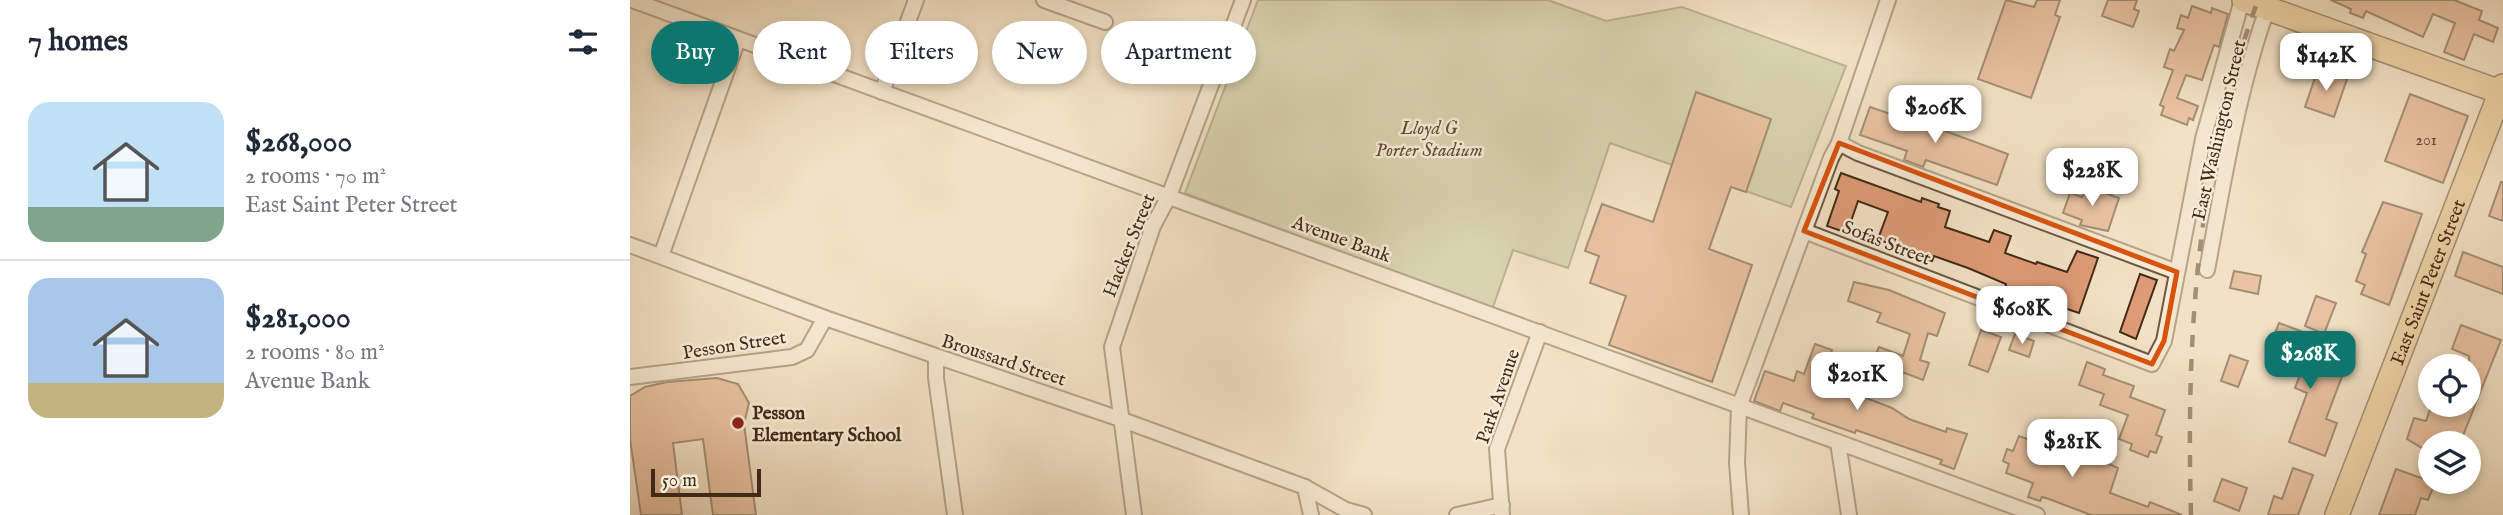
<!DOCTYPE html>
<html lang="en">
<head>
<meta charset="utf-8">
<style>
  :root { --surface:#fff; --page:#f2f2f3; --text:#1f2937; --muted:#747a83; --line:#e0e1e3; --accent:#0f766e }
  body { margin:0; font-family:"IM FELL English",serif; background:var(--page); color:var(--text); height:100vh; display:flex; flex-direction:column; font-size:26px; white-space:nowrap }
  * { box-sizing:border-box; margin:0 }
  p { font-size:23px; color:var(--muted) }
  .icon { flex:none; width:38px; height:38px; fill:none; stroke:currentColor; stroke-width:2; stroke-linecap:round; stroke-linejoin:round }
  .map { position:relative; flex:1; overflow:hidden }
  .sheet { display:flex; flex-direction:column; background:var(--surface); width:630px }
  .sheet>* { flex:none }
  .banner { position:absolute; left:21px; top:21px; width:665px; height:63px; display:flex; gap:14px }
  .fabs { position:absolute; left:1788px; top:354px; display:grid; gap:14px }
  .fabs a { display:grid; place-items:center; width:63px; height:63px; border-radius:50%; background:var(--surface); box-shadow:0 4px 10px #0003; font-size:35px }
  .scale { position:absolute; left:21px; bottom:18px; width:110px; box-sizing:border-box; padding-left:7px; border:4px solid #432a16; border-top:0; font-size:19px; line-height:24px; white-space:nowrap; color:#432a16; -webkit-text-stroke:5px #f7ecd9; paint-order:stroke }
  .price { position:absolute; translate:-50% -60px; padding:0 16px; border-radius:14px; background:#fff; color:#222; font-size:23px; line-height:46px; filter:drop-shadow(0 2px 4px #0008) }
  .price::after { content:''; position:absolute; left:50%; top:42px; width:21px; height:16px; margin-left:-10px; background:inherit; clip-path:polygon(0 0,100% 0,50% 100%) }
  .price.current { background:var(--accent); color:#fff }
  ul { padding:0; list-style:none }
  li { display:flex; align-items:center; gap:21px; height:175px; padding:0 28px }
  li+li { border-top:2px solid var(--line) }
  li span { display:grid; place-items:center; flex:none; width:196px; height:140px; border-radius:21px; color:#555 }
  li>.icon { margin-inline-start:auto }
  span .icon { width:84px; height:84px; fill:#fffc; stroke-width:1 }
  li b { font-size:30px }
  h2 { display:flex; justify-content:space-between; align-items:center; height:84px; padding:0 28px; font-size:30px }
  .pill { padding:0 24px; border-radius:32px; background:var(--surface); box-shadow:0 4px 10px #0003; font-size:24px; line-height:63px }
  .pill.current { background:var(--accent); color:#fff }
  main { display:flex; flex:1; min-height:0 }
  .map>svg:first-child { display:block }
  .green { fill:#bbc294; stroke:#7f7655; stroke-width:2 }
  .building { fill:#dd9b76; stroke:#432a16; stroke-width:2 }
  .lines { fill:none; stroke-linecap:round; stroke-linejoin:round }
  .street-casing { stroke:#6f5842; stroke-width:18 }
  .primary-casing { stroke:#432a16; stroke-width:26 }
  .street { stroke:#f7ecd9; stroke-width:14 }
  .primary { stroke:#e9c082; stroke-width:23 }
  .rail { stroke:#432a16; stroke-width:4.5; stroke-dasharray:12 12; stroke-linecap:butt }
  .marked { fill:none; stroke:#d8540d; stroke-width:5; stroke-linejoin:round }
  .poi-dot { fill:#8f2418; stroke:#f7ecd9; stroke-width:2.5 }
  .labels { text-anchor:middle; stroke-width:5; stroke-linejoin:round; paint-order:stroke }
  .number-label { font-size:16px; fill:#6a462e }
  .park-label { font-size:19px; font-style:italic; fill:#615036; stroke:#f7ecd9 }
  .street-label { font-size:19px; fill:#432a16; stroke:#f7ecd9 }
  .poi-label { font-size:19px; font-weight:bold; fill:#432a16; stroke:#f7ecd9; text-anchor:start }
</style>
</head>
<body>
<main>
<section class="sheet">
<h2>7 homes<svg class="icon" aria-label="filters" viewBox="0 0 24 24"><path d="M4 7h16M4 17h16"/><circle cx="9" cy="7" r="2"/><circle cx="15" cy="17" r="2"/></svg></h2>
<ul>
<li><span style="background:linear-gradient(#bfe0f5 75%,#7fa58c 0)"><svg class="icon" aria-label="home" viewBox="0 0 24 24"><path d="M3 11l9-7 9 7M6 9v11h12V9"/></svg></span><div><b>$268,000</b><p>2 rooms · 70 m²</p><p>East Saint Peter Street</p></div></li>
<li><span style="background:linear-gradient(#a9c7e8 75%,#c2b280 0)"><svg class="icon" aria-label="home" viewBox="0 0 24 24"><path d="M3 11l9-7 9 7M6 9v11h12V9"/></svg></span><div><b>$281,000</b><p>2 rooms · 80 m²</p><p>Avenue Bank</p></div></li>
</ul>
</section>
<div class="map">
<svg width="1873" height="515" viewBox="0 0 1873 515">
  <rect width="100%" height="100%" fill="#f2e1c4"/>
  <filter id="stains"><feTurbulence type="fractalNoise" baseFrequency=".00286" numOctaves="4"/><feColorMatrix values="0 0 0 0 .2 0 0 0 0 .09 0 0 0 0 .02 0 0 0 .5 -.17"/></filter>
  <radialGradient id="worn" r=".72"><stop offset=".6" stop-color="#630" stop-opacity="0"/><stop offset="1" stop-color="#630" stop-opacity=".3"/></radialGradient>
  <path class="green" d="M628 0H918L976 21 1052 7 1216 66 1161 207 980 143 938 268 883 250 862 310 555 193Z"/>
  <g class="building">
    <path d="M1376 0 1404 7 1407 0H1430L1425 15 1430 17 1401 98 1348 79Z"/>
    <path d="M1478 0H1507L1504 9 1509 11 1503 27 1472 16Z"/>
    <path d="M1701 0H1824L1852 11 1849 20 1868 28 1863 42 1844 34 1834 60 1814 52 1825 23 1803 14 1793 37 1736 11 1733 18 1720 13 1721 9Z"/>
    <path d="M1562 6 1581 13 1582 8 1598 14 1589 47 1584 45 1572 80 1556 75 1547 98 1568 106 1563 120 1559 118 1557 125 1531 115 1534 107 1530 105 1543 70 1534 67 1540 49 1544 51 1554 30 1547 28 1551 15 1558 18Z"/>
    <path d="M1688 69 1717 79 1704 117 1675 107Z"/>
    <path d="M1066 92 1141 119 1116 192 1101 187 1079 249 1122 265 1082 382 979 345 996 296 960 283 969 256 955 251 972 204 1023 222Z"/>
    <path d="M1780 94 1838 116 1813 183 1755 161Z"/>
    <path d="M1240 107 1287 123 1290 115 1309 122 1307 128 1378 154 1367 185 1296 160 1293 167 1274 160 1277 151 1230 135Z"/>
    <path d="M1211 173 1291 202 1292 198 1309 204 1308 207 1320 211 1315 227 1359 242 1364 230 1381 236 1375 253 1406 264 1407 262 1437 272 1447 251 1468 258 1449 313 1375 288 1376 284 1338 268 1304 256 1302 261 1291 258 1248 239 1258 212 1228 201 1217 233 1197 226 1209 191 1205 189Z"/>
    <path d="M1871 182H1873V221L1859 216Z"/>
    <path d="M1456 186 1489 198 1478 231 1450 225 1452 220 1433 213 1440 193 1452 197Z"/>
    <path d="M1753 202 1792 214 1759 305 1731 294 1735 285 1726 281 1736 254 1732 252Z"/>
    <path d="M1833 252 1873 267V294L1825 276Z"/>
    <path d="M1604 271 1631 276 1628 294 1600 288Z"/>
    <path d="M1510 274 1527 280 1506 339 1490 332Z"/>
    <path d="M1224 282 1259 290 1315 313 1307 336 1298 333 1290 360 1299 363 1293 380 1243 361 1249 347 1273 356 1280 334 1247 322 1251 313 1218 301Z"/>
    <path d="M1686 296 1706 303 1694 334 1675 326Z"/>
    <path d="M1649 323 1679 334 1671 355 1714 371 1696 419 1707 423 1695 456 1659 442 1677 393 1665 388 1670 375 1659 371 1665 356 1640 346Z"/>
    <path d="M1831 325 1871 340 1830 443H1801L1797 451 1777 439 1784 418 1796 421 1802 404H1839V356L1822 349Z"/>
    <path d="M1351 330 1371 337 1358 372 1339 365Z"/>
    <path d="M1385 334 1404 341 1399 357 1379 350Z"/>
    <path d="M1185 344 1202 350 1188 388 1213 397 1216 390 1262 408 1279 419 1316 432 1317 428 1337 434 1324 469 1310 464 1312 460 1226 430 1225 433 1182 418 1184 414 1153 403 1150 411 1124 401 1135 371 1164 381 1167 371 1174 374Z"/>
    <path d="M1600 355 1618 361 1608 387 1591 381Z"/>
    <path d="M1457 362 1475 369 1473 375 1504 386 1500 397 1535 410 1526 435 1532 437 1526 453 1520 451 1518 457 1500 450 1502 444 1489 439 1498 415 1470 405 1474 394 1449 385Z"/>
    <path d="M87 378 108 384 119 403 114 424 126 515H83L73 439 43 443 52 515H11L0 439V396L15 387 37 382Z"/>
    <path d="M1433 431 1446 436 1442 447 1488 468 1480 493 1518 507 1520 502 1552 515H1461L1419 499 1412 497 1410 501 1398 497 1403 483 1376 473 1379 464 1373 461 1377 449 1383 451 1389 436 1426 450Z"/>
    <path d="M1663 468 1683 475 1668 515H1638L1644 496 1652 499Z"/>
    <path d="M1766 469 1805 483 1798 500 1791 498 1785 515H1749Z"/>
    <path d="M1592 479 1617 488 1609 511 1584 501Z"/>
  </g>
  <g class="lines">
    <defs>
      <g id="street">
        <path d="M2 0 1407 515"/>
        <path d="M414 0 475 22"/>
        <path d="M252 92 286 0"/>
        <path d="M1209 143 1228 153 1547 272"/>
        <path d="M1174 231 1522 364 1534 341 1573 139 1612 0"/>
        <path d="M0 245 195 318 490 419 675 487 716 510 734 515"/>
        <path d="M31 256 108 39"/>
        <path d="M1577 270C1594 179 1608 88 1640 1"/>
        <path d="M306 357V378L325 515"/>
        <path d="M0 377 162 357 177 350 195 318"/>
        <path d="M1208 442 1219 515"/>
        <path d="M675 487 681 515"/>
        <path d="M504 515 482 347 523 226 539 196 613 0"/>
        <path d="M827 515 872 505"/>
        <path d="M872 515 867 449 910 332"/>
        <path d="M1111 515 1107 463 1109 407 1201 158 1209 143 1258 0"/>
      </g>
      <g id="primary">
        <path d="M1614 0 1873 93"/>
        <path id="s1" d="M1707 515 1873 86"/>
      </g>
    </defs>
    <use href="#street" class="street-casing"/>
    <use href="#primary" class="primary-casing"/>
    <use href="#street" class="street"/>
    <use href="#primary" class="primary"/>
    <path class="rail" d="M1561 515C1556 337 1566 169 1628 0"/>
  </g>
  <path d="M0 0H1873V515H0ZM1209 143 1547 272 1534 341 1522 364 1174 231Z" fill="#f2e1c4" fill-opacity=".55" fill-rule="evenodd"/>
  <path class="marked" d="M1209 143 1547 272 1534 341 1522 364 1174 231Z"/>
  <circle class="poi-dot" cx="108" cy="423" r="7"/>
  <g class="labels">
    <g class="number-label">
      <text x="1796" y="145">201</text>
    </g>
    <g class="park-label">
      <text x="799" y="134">Lloyd G<tspan x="799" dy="22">Porter Stadium</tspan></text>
    </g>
    <g class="street-label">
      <text transform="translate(1588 130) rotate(-77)" y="7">East Washington Street</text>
      <text transform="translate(712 238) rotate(20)" y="7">Avenue Bank</text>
      <text transform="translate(1257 242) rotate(21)" y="7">Sofas Street</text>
      <text transform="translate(498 245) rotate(-68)" y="7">Hacker Street</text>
      <text dy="7" stroke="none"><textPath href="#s1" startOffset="250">East Saint Peter Street</textPath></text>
      <text transform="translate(104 344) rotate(-9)" y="7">Pesson Street</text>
      <text transform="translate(374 359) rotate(18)" y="7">Broussard Street</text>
      <text transform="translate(867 396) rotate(-71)" y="7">Park Avenue</text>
    </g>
    <g class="poi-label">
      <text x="122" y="419">Pesson<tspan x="122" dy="22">Elementary School</tspan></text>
    </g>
  </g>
  <rect width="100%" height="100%" filter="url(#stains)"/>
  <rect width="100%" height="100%" fill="url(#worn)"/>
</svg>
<div class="fabs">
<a><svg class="icon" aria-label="locate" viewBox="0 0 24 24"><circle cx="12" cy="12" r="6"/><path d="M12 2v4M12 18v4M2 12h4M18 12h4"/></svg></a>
<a><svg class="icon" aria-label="layers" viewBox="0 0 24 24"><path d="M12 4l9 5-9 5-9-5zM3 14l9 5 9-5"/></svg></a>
</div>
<div class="scale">50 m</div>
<b class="price" style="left:1696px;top:93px">$142K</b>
<b class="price" style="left:1305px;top:145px">$206K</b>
<b class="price" style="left:1462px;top:208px">$228K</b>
<b class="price" style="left:1392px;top:346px">$608K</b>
<b class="price current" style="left:1680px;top:391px">$268K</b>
<b class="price" style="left:1227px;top:412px">$201K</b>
<b class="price" style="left:1442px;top:479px">$281K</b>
<div class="banner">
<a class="pill current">Buy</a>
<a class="pill">Rent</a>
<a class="pill">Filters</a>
<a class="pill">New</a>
<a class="pill">Apartment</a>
</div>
</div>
</main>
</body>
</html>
